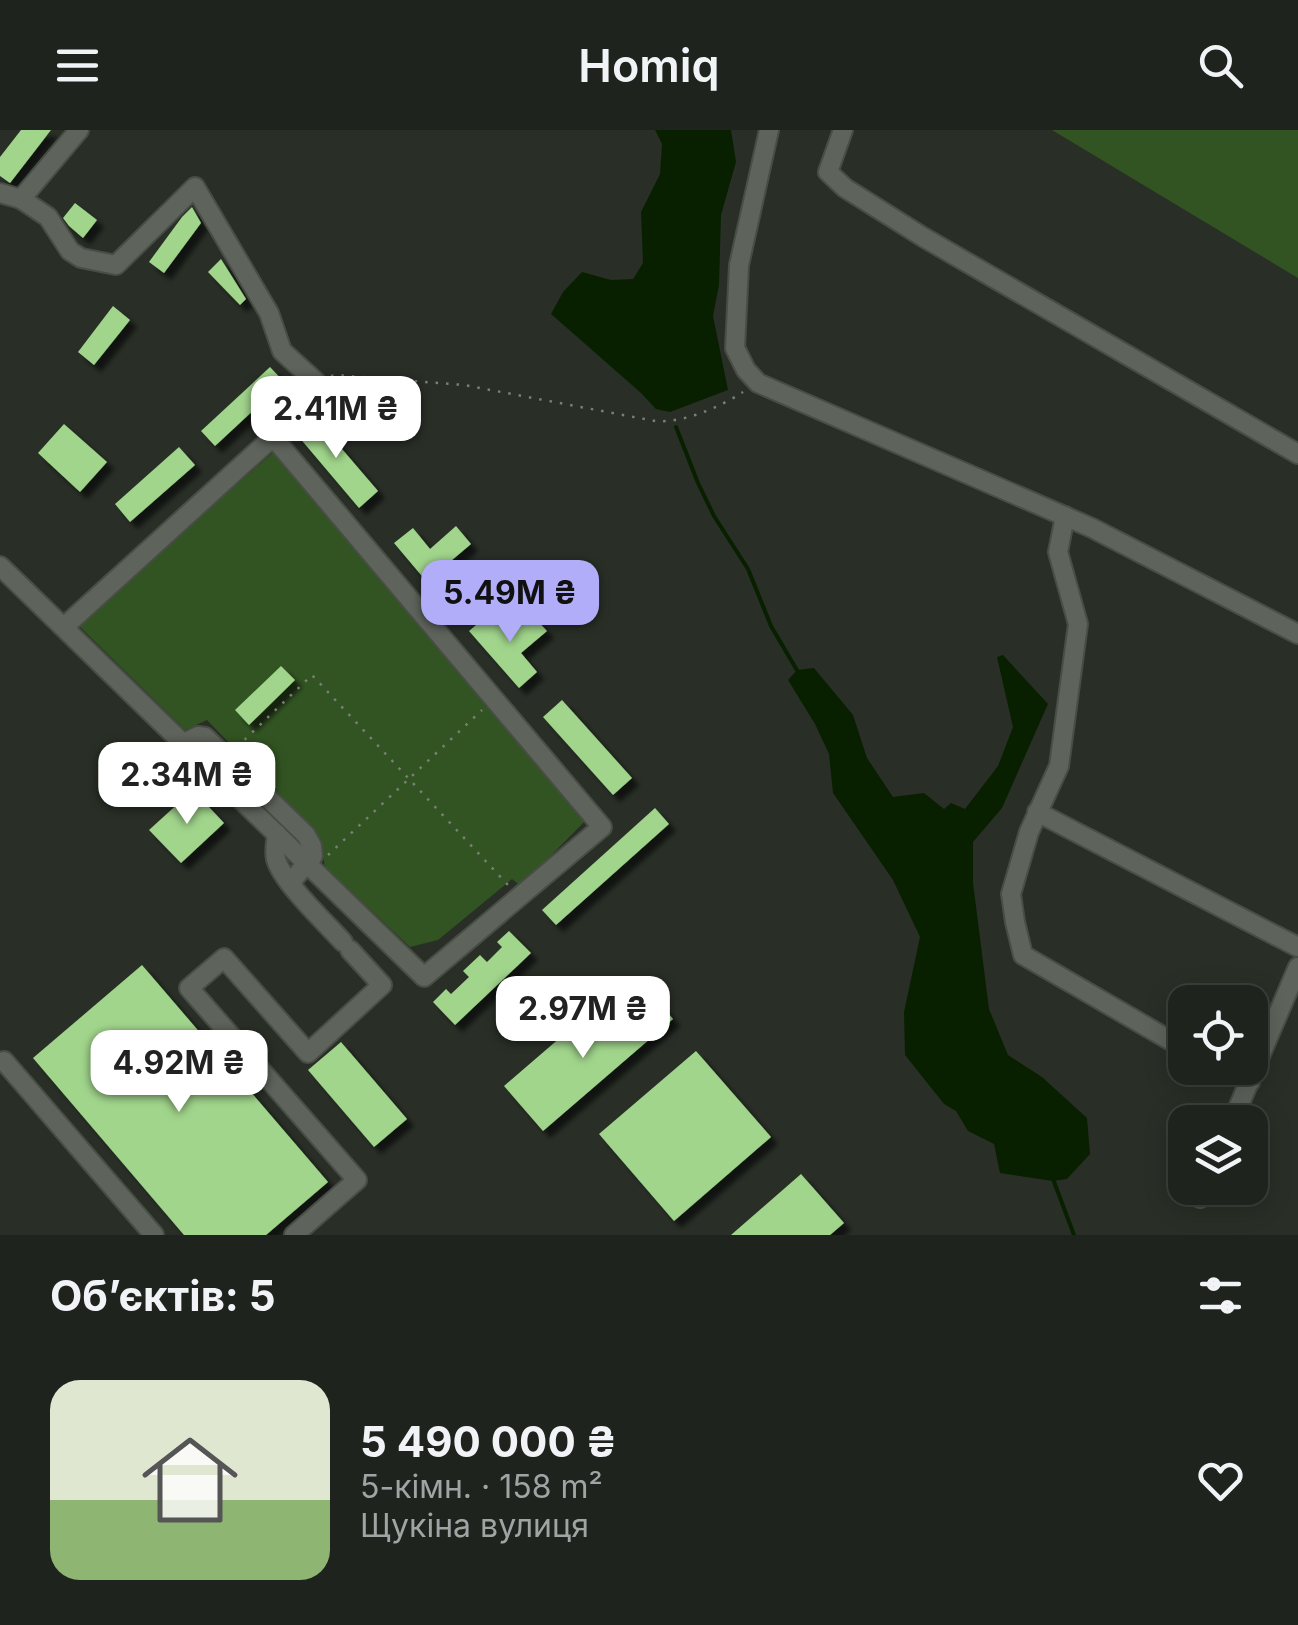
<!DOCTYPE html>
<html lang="uk">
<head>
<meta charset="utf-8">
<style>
  :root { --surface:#1f231d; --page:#272b26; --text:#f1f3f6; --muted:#a1a4a4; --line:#3c403b; --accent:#b2adf9 }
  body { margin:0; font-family:Inter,sans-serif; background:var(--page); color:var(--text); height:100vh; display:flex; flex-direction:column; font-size:38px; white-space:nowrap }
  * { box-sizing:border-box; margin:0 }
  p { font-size:32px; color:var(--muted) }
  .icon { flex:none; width:55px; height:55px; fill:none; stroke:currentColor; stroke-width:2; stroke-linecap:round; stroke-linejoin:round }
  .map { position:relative; height:1105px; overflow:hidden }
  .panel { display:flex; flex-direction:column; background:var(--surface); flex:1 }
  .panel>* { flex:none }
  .controls { position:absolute; left:1168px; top:855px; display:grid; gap:20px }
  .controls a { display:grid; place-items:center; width:100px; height:100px; border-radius:20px; background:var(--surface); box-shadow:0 5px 25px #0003,0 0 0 2px var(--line); font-size:50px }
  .price { position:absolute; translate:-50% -85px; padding:0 22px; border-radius:20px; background:#fff; color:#222; font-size:32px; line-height:65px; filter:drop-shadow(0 2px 5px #0008) }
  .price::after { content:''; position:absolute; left:50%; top:60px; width:30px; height:22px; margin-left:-15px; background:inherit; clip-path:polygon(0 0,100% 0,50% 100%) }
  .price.selected { background:var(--accent); color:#111 }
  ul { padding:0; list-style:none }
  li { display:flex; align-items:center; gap:30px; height:250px; padding:0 50px }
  li span { display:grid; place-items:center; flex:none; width:280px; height:200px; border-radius:30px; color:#555 }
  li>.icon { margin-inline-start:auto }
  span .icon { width:120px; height:120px; fill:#fffc; stroke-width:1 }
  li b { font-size:42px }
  h2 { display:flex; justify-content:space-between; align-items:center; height:120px; padding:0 50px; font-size:42px }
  header { display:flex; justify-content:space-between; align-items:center; height:130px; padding:0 50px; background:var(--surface); font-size:45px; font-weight:600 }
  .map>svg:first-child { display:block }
  .green { fill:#325422 }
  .water { fill:#082000 }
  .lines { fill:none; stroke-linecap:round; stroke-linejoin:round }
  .stream { stroke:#082000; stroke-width:4 }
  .building { fill:#a1d58c; filter:url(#shadow) }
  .minor-casing { stroke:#484d46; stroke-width:22 }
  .path { stroke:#7a7f78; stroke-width:2.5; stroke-dasharray:2.5 8; stroke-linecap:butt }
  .minor { stroke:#5e645c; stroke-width:18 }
</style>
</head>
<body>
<header><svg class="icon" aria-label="menu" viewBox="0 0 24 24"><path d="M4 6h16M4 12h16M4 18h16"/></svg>Homiq<svg class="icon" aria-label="search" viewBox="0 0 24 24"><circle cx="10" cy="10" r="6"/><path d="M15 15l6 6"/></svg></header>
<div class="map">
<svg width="1298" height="1105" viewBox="0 0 1298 1105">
  <defs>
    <filter id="shadow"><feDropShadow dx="7" dy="7" stdDeviation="2.5" flood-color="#0009"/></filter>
  </defs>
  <rect width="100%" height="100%" fill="#292f27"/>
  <g class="green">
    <path d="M1052 0H1298V148Z"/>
    <path d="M275 321 587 689 521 756 512 749 438 810 410 817 325 737 320 708 207 590 185 600 77 494Z"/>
  </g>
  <g class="water">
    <path d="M655 0H731L736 32 721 85 719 155 713 186 728 260 670 282 656 279 641 263 551 184 563 162 582 142 611 150 633 149 643 133 641 82 660 44 662 14Z"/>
    <path d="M1003 525 1048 574 1002 678 973 712V753L989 879 1008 925 1042 947 1087 988 1090 1024 1067 1049 1053 1051 1000 1043 994 1014 968 1001 956 981 944 974 905 925 904 882 920 807 893 750 833 663 829 624 815 594 788 550 797 540 814 538 853 585 867 628 893 667 924 663 944 679 951 673 965 679 998 636 1013 597 997 527Z"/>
  </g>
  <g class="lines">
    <g class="stream">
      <path d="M676 297 698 353 714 386 748 439 771 496 798 542"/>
      <path d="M1053 1049 1074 1105"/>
    </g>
  </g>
  <g class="building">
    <path d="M21 0H51L10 53 0 46V27Z"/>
    <path d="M75 73 97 90 83 108 69 96 63 88Z"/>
    <path d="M192 77 201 93 164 143 149 132 182 87Z"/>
    <path d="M221 129 246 169 240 175 208 142Z"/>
    <path d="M113 176 130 190 94 235 78 222Z"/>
    <path d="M270 237 284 252 215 316 201 301Z"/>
    <path d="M312 284 378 361 359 378 293 300Z"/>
    <path d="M64 294 107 332 80 362 38 323Z"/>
    <path d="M179 317 195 335 130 392 115 374Z"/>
    <path d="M456 396 471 414 445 436 461 455 443 471 394 413 413 398 430 419Z"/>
    <path d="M530 483 547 501 521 523 537 542 519 558 469 501 489 484 506 504Z"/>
    <path d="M281 536 295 550 249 595 235 580Z"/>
    <path d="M562 570 632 648 613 665 543 587Z"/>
    <path d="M193 660 224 693 181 733 149 700Z"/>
    <path d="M655 678 669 694 556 795 542 780Z"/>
    <path d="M509 801 531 823 455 895 433 872 446 859 451 864 469 847 463 841 480 825 487 832 502 817 497 812Z"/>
    <path d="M142 835 328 1052 266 1105H184L33 928Z"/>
    <path d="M650 862 673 889 543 1001 504 956 583 888 599 906Z"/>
    <path d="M341 912 407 989 374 1017 308 940Z"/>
    <path d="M696 921 771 1007 674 1091 599 1004Z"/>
    <path d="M801 1044 844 1093 830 1105H731Z"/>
  </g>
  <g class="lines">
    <defs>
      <g id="minor">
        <path d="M769 0 739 135 735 218 746 240 758 253 1092 398 1298 504"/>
        <path d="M843 0 828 42 845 58 923 107 1298 324"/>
        <path d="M0 63 21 69 48 87 70 121 81 128 116 135 195 57 269 183 282 221 316 252"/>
        <path d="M21 69 79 0"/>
        <path d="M1065 386 1058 422 1078 494 1059 636 1029 702 1011 764 1015 792 1023 825 1185 919"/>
        <path d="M0 436 424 847 602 697 273 307 64 497"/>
        <path d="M184 613 198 606 205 607 306 705 312 716 313 726 290 753"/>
        <path d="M1037 682 1298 817"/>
        <path d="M277 704C276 712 274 721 276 729 282 752 326 793 343 812"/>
        <path d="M4 931 154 1105"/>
        <path d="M1218 938 1250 952"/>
        <path d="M1232 992 1298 837"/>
        <path d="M1200 1068 1205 1058"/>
        <path d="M294 1105 357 1050 189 858 224 828 308 923 382 855 350 820"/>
      </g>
    </defs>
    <use href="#minor" class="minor-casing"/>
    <g class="path">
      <path d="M331 246 336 245 464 255 655 291C684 293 718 278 743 262"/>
      <path d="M282 293 303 262"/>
      <path d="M237 617 312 545 508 755"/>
      <path d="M328 725 482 580"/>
    </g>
    <use href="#minor" class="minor"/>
  </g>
</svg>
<div class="controls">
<a><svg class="icon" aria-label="locate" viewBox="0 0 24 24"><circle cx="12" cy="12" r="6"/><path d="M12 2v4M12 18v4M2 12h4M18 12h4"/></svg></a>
<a><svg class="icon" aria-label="layers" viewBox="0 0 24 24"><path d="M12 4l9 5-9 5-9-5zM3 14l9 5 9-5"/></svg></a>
</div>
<b class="price" style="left:336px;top:331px">2.41M ₴</b>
<b class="price selected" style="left:510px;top:515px">5.49M ₴</b>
<b class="price" style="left:187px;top:697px">2.34M ₴</b>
<b class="price" style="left:583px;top:931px">2.97M ₴</b>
<b class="price" style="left:179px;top:985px">4.92M ₴</b>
</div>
<section class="panel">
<h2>Об’єктів: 5<svg class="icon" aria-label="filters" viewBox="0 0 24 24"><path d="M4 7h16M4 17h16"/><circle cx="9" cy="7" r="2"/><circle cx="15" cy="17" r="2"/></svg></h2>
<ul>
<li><span style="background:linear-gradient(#dfe7d0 60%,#8fb573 0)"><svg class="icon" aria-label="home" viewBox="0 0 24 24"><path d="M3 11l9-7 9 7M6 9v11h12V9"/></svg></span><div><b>5 490 000 ₴</b><p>5-кімн. · 158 m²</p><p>Щукіна вулиця</p></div><svg class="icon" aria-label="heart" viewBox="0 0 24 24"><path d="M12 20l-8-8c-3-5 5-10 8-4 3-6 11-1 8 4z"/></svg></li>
</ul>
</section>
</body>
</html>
